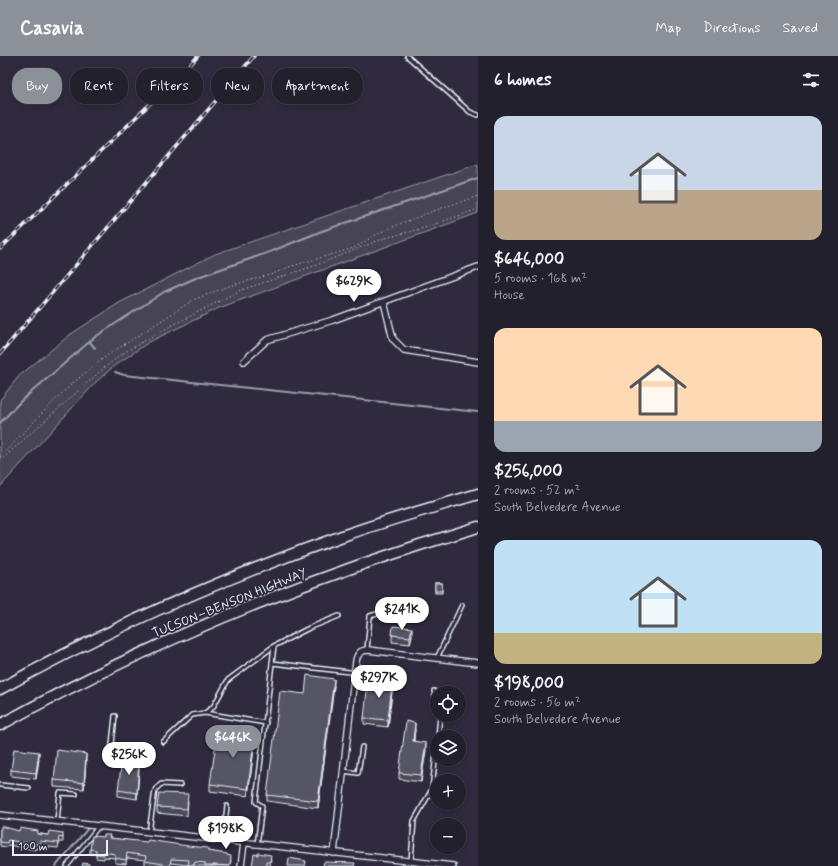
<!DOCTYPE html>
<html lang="en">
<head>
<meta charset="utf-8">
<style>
  :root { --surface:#23202e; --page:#2b2836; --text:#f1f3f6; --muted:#a3a3aa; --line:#403e4a; --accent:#8c9099 }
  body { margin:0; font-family:Mynerve,sans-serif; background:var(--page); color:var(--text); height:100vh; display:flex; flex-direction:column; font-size:15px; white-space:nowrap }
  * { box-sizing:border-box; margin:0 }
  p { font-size:13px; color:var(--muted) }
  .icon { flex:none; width:22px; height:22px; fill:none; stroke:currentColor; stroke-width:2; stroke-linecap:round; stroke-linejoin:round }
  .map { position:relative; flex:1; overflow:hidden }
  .details { display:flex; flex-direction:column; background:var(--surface); width:360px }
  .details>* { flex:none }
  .top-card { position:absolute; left:12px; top:12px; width:380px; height:36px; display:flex; gap:8px }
  .controls { position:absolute; left:430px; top:630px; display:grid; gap:8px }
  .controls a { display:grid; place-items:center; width:36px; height:36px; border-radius:50%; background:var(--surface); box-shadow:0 2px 6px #0003,0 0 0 1px var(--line); font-size:20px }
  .scale { position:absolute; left:12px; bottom:10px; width:96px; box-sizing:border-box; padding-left:4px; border:2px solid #e8f1f8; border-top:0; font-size:11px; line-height:14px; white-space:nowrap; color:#e8f1f8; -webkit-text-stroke:3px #2f2a3d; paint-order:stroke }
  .price { position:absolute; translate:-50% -34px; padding:0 9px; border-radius:14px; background:#fff; color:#222; font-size:13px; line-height:26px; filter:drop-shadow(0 1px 2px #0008) }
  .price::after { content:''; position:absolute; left:50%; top:24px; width:12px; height:9px; margin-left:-6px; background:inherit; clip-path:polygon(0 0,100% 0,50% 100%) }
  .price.selected { background:var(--accent); color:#fff }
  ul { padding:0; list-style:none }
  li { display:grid; align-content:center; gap:8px; height:212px; padding:0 16px }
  li span { display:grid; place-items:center; height:124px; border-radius:12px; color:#555 }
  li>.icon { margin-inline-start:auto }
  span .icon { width:72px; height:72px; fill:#fffc; stroke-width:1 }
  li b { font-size:17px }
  h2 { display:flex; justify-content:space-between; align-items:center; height:48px; padding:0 16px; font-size:17px }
  .tag { padding:0 14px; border-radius:16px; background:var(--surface); box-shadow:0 2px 6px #0003,0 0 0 1px var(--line); font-size:14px; line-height:36px }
  .tag.selected { background:var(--accent); color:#fff }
  header { display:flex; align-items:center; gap:24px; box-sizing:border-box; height:56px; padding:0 20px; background:var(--accent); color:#fff }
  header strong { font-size:19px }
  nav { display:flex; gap:22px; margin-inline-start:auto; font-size:14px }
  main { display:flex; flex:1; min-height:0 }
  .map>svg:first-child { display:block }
  .green { fill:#464455; stroke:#979aa6 }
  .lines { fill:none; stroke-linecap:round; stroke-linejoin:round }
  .stream { stroke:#9c9fab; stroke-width:2 }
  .service-casing { stroke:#e8f1f8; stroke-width:6 }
  .minor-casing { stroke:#e8f1f8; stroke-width:8 }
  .motorway-casing { stroke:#e8f1f8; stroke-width:13 }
  .path { stroke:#e8f1f8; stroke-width:1; stroke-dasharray:1 3; stroke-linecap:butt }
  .service { stroke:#2f2a3d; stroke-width:3 }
  .minor { stroke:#2f2a3d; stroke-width:5.5 }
  .motorway { stroke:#2f2a3d; stroke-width:10 }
  .rail-casing { stroke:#e8f1f8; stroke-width:3.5 }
  .rail { stroke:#2f2a3d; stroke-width:2; stroke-dasharray:6; stroke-linecap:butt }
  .wall { fill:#4b4957; stroke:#e8f1f8 }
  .shaded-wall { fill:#3d3c47; stroke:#e8f1f8 }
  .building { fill:#575565; stroke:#e8f1f8 }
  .labels { text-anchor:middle; stroke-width:3.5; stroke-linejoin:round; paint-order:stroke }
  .street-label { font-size:13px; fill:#e8f1f8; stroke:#2f2a3d }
</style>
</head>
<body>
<header>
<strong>Casavia</strong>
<nav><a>Map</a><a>Directions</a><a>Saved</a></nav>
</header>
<main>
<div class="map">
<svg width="478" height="810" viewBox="0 0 478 810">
  <rect width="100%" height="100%" fill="#2f2a3d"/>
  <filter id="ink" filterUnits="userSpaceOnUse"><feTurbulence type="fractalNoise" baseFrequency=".025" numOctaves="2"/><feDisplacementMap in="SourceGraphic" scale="8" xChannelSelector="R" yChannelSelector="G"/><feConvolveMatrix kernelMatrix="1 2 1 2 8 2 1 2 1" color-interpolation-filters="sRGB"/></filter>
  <g filter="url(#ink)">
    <path class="green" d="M478 108V157L219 252 149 286 114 310 96 326 0 431V344L19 320 71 278 119 247 215 198Z"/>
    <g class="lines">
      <g class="stream">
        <path d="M89 285 95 292"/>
        <path d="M115 316 124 319 478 356"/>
        <path d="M0 367 21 345 95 281 164 236 198 221 267 197 322 175 478 122"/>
        <path d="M56 810 90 770"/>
      </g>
      <defs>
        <g id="service">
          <path d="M407 0 470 56 478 59"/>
          <path d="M367 594 370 560 407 549"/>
          <path d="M437 602 462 549"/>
          <path d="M272 607 384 620"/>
          <path d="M389 621 400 622"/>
          <path d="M434 635 437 648"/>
          <path d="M205 657 213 651 228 624 274 590"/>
          <path d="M438 681 440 659"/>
          <path d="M163 686 192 659 205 657 266 667"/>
          <path d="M110 707 115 660"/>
          <path d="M343 715 358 717 362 691"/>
          <path d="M0 729 29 732"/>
          <path d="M57 765 60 737 76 738"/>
          <path d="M149 776 155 734 161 728 180 729"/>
          <path d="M223 785 227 750"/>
          <path d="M257 789 262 750 256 746 274 590 309 572 339 560"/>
          <path d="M411 805 414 765 432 733 437 688"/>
          <path d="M67 810 98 771"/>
        </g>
        <g id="minor">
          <path d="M384 246 393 283 404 294 478 306"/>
          <path d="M244 305 267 284 333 264 478 211"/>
          <path d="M0 759 453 810"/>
          <path d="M334 797 356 605C357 599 360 594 368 594L478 607"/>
          <path d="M241 810 244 787"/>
        </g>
        <g id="motorway">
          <path d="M0 633C111 571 228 520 348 478 391 463 435 451 478 438"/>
          <path d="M0 669C152 585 312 520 478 471"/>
        </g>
      </defs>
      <use href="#service" class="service-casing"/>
      <use href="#minor" class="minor-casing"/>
      <use href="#motorway" class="motorway-casing"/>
      <g class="path">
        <path d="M0 401 59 340 75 325 105 301 193 244 229 230 273 218 289 211 354 192 381 176 402 167 433 155 478 140"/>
        <path d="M0 405 104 312 120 299 163 274 241 234 314 210 382 183 424 172 478 153"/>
      </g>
      <use href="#service" class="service"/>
      <use href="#minor" class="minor"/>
      <use href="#motorway" class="motorway"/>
      <defs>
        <g id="rail">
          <path d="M0 193 190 9 198 0"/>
          <path d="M0 298 254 0"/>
        </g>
      </defs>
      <use href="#rail" class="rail-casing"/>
      <use href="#rail" class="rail"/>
    </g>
    <g class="wall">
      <rect x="435" y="527" width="7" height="10"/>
      <path d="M392 579H412L410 588 392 586Z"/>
      <path d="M380 627H393L388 671 364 668V662Z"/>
      <path d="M334 630 318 752 267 745V739Z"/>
      <path d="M415 673 414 685 426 694 421 726 399 723V717Z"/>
      <path d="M255 684 248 740 210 735V728Z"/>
      <path d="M39 703 36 723 11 720V714Z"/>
      <path d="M86 705 84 733 54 731V724Z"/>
      <path d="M139 712 137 743 118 740V734Z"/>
      <path d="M188 745 187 760 157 757V751Z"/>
      <path d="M0 773 19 775 63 781V786H59L58 792 40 790V793L36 792V794L8 789 7 791 0 790Z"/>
      <path d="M110 782 208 795 227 799 231 804 230 810H188V809L171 807 170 810H145V804L127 802 126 808 115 807V802L104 801V803L96 802V798H90V793Z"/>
      <path d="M271 803 270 810H252Z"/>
    </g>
    <g class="shaded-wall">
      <path d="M412 572V579L410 588V581Z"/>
      <path d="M393 620V627L388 671V664Z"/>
      <path d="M334 623V630L318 752V745Z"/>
      <path d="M415 667V673L413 691V685Z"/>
      <path d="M255 678V684L248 740V733Z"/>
      <path d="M426 687V694L421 726V719Z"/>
      <path d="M39 696V703L36 723V717Z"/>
      <path d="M86 698V705L84 733V727Z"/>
      <path d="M139 705V712L137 743V737Z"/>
    </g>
    <g class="building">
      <rect x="435" y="527" width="7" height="8"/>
      <path d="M393 570 412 572 410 581 392 579Z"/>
      <path d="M307 619 334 623 318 745 267 739 280 635 305 638Z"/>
      <path d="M381 619 393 620 388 664 364 662 368 626 380 627Z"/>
      <path d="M406 665 415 667 413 685 426 687 421 719 399 717Z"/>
      <path d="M218 673 255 678 248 733 210 728Z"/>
      <path d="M14 693 39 696 36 717 11 714Z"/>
      <path d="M57 694 86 698 84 727 54 724Z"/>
      <path d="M122 704 139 705 137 737 118 734Z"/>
      <path d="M159 737 188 738 187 753 157 751Z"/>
      <path d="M1 770 19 775 20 772 38 775 37 778 48 779 49 775 63 777V782L59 781 58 787 40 785V788H36V789L8 784 7 787 0 786V773H1Z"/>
      <path d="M104 779H110L109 782 147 786 148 784 188 790 208 792V795L227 798V799L231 800 230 810 213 809V810H205V807L195 806 194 809H188L189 804 171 803 170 810H163V808L145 805 146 800 127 797 126 804 115 802V798L104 796V799L96 798V794L90 793 92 780 104 781Z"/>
      <path d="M258 797 271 799 270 806H266V810H252L254 798 258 799Z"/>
      <path d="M289 802 306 805 305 810H288Z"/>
      <path d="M324 806 355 807 354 810H323Z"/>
      <path d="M83 807 89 808V810H82Z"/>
    </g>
  </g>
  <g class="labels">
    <g class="street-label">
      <text transform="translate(229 546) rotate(-22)" y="5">TUCSON–BENSON HIGHWAY</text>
    </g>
  </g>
</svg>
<div class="controls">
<a><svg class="icon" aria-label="locate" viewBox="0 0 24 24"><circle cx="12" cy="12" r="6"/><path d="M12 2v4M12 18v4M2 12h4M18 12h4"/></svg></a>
<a><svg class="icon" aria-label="layers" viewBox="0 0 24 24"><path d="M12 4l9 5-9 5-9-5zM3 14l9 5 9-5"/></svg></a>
<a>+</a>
<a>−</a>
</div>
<div class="scale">100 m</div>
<b class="price" style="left:354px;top:247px">$629K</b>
<b class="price" style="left:402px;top:575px">$241K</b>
<b class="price" style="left:379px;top:643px">$297K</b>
<b class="price selected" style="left:233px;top:703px">$646K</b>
<b class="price" style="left:129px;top:720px">$256K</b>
<b class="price" style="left:226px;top:794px">$198K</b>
<div class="top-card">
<a class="tag selected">Buy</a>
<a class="tag">Rent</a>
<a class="tag">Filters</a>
<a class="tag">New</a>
<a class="tag">Apartment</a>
</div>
</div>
<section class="details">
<h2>6 homes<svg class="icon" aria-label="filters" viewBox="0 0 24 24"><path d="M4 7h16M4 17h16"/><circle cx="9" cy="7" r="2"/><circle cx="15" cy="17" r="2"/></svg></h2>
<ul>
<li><span style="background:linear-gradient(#c9d6e8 60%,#b9a48a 0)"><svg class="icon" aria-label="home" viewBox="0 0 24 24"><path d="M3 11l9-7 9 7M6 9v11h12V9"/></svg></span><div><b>$646,000</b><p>5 rooms · 168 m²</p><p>House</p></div></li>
<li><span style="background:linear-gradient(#ffd9b3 75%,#9aa5b1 0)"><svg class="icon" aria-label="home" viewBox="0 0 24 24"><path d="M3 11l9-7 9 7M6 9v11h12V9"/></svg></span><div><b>$256,000</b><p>2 rooms · 52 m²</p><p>South Belvedere Avenue</p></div></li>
<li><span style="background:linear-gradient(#bfe0f5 75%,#c2b280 0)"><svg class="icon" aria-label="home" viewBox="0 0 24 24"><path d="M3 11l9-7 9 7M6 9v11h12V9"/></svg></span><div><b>$198,000</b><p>2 rooms · 56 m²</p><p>South Belvedere Avenue</p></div></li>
</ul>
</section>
</main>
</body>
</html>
